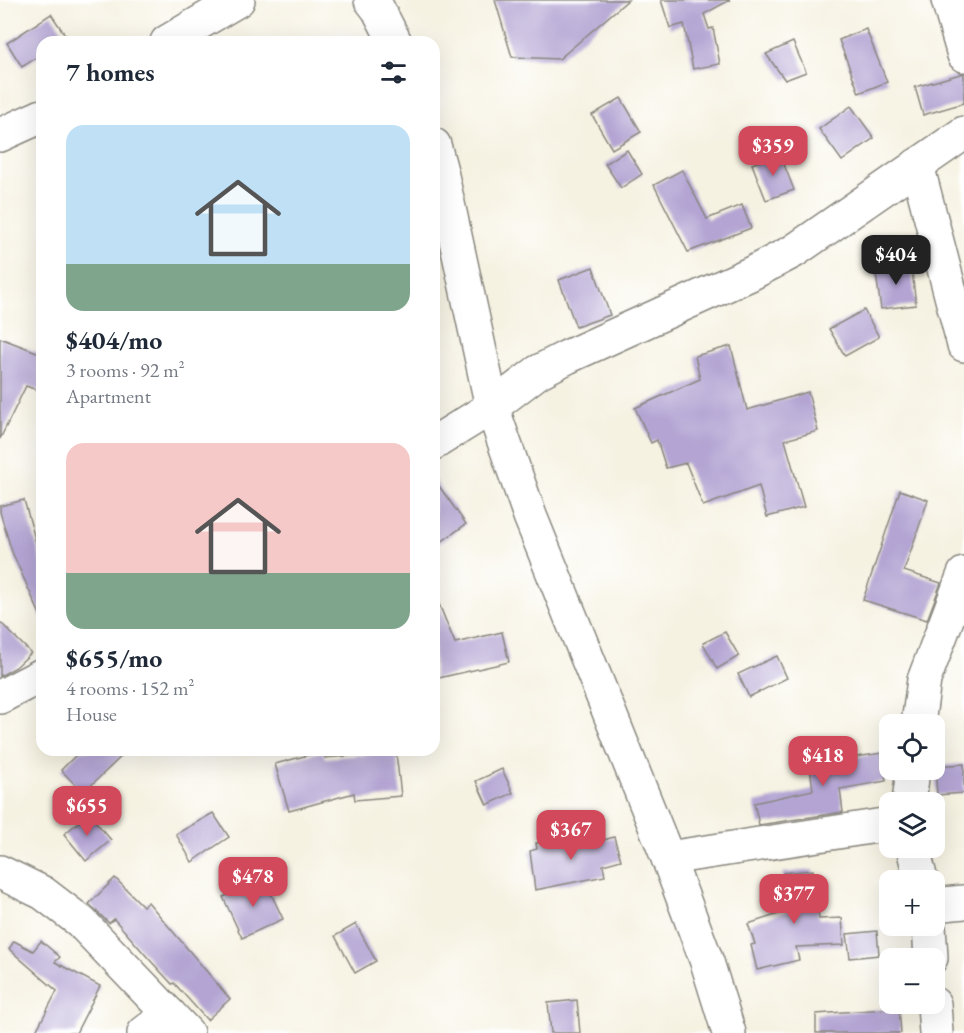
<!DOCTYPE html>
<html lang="en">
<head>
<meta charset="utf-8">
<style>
  :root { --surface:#fff; --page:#f2f2f3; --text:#1f2937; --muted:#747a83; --accent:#d1495b }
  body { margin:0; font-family:"EB Garamond",serif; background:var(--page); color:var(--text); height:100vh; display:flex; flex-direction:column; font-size:22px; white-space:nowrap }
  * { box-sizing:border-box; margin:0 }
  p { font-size:20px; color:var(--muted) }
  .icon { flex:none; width:33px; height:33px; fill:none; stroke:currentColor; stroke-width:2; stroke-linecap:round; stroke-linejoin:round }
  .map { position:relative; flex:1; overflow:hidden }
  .sheet { position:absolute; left:36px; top:36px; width:404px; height:720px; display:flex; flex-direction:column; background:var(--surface); border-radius:18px; box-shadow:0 6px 24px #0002 }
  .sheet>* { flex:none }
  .controls { position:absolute; left:879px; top:714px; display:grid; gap:12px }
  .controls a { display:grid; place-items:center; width:66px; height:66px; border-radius:12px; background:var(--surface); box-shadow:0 6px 24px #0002; font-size:30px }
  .price { position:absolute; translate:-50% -51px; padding:0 14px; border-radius:12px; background:var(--accent); color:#fff; font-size:20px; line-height:39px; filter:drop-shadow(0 2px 3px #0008) }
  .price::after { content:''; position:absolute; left:50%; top:36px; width:18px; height:14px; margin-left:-9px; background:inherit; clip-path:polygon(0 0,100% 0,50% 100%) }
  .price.current { background:#222; color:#fff }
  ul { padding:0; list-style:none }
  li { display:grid; align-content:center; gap:12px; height:318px; padding:0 30px }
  li span { display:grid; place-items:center; height:186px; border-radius:18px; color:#555 }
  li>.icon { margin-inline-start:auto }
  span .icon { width:108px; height:108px; fill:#fffc; stroke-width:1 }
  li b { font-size:26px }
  h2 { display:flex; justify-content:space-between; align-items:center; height:72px; padding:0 30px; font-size:26px }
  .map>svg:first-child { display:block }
  .building { fill:#b3a4d3 }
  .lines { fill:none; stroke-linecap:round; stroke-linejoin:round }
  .street-casing { stroke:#89877f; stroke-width:36 }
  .street { stroke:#fff; stroke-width:33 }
</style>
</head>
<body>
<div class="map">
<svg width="964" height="1033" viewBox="0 0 964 1033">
  <rect width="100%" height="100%" fill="#fff"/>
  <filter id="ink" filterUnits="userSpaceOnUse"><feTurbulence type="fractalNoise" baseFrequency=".0167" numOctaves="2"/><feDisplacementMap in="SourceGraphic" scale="12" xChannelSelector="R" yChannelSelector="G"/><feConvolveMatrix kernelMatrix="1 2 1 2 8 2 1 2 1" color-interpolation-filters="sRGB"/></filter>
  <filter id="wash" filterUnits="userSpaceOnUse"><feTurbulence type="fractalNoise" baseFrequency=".008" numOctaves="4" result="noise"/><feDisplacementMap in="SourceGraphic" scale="24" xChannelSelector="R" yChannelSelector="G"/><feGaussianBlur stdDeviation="1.35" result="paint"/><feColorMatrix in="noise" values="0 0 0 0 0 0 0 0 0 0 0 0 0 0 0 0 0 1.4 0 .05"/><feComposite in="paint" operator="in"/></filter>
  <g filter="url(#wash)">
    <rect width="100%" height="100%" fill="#f6f2e2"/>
    <g id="blocks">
      <g class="building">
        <path d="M495 0H628L559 59 512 57Z"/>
        <path d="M661 0H730L704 14 709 29 713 28 720 64 693 69 684 24 670 28Z"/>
        <path d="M51 14 70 42H42V54L22 67 7 43Z"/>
        <path d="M866 29 887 82 859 93 839 40Z"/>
        <path d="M793 42 806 72 785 80 766 54Z"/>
        <path d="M964 73V103L923 115 915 87Z"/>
        <path d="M621 98 641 132 612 149 592 115Z"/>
        <path d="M851 106 874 138 842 161 819 129Z"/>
        <path d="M627 150 642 174 621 188 605 164Z"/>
        <path d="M780 154 794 190 766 200 752 164Z"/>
        <path d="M682 170 707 219 742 205 751 228 688 252 654 185Z"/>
        <path d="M911 263 916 305 881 309 875 267Z"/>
        <path d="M593 267 610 315 576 327 559 280Z"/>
        <path d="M864 310 879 337 845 356 829 329Z"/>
        <path d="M0 338 42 354V392L26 386 0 439Z"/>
        <path d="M731 346 747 410 808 392 818 431 785 440 804 507 767 517 759 486 703 506 686 463 666 468 657 440 651 443 635 408 700 379 695 356Z"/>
        <path d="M434 479 466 524 434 547Z"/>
        <path d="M900 490 928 500 904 571 941 583 927 620 863 600Z"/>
        <path d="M24 500 42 564V619L12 552 0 512V506Z"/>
        <path d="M434 592 455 643 502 632 509 662 434 679Z"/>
        <path d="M0 622 31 653 16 667 0 676Z"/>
        <path d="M725 632 739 656 717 669 703 643Z"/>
        <path d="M777 656 787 678 749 697 738 674Z"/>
        <path d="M834 749 836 760 882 753 886 781 840 789 843 812 759 825 754 803 813 790 808 752Z"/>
        <path d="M81 750H128L83 793 61 770Z"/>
        <path d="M323 751 325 758 396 752 401 796 355 800 354 793 289 811 275 764Z"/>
        <path d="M964 764V793L937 795 935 766Z"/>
        <path d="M502 769 513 793 487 805 476 781Z"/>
        <path d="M213 813 229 837 192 862 176 834Z"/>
        <path d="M89 814 111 840 86 861 64 834Z"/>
        <path d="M578 836 580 847 614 837 621 860 603 865 605 876 535 890 530 851 537 849 536 843Z"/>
        <path d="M813 870 819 919 842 918 844 945 796 947 799 960 757 970 751 945 755 944 748 924 788 911 783 873Z"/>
        <path d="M115 878 143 906 148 902 230 999 207 1020 174 983 172 984 149 959 114 919 109 923 89 904Z"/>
        <path d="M264 879 283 919 242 938 223 897Z"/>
        <path d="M356 924 376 961 355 973 335 936Z"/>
        <path d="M877 931 879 955 850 958 847 934Z"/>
        <path d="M14 941 33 951 41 941 60 957 55 962 100 986 76 1033H35L57 991 9 949Z"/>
        <path d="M577 1000 580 1033H551L548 1003Z"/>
        <path d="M899 1008 901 1033H816V1014Z"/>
      </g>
    </g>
  </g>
  <g filter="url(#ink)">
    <use href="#blocks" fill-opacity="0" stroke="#89877f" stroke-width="1.5"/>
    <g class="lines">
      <defs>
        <g id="street">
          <path d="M371 0 378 9 395 42"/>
          <path d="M948 0 964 55"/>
          <path d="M167 42 238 0"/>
          <path d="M0 135 42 116"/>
          <path d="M434 145 441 171 492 407 530 516 668 858 707 962 729 1033"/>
          <path d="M917 165 964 345"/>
          <path d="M434 443 492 407 538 372 567 357 750 274 794 251 964 133"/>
          <path d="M0 697 42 675"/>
          <path d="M918 724 924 680 964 574"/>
          <path d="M909 802 913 770"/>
          <path d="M913 848 921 880"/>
          <path d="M668 858 890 824"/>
          <path d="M0 872 43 893 81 922 187 1033"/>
          <path d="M934 905 964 902"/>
          <path d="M929 926 931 958"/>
          <path d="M934 1004 936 1033"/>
          <path d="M144 1033 169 1014"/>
        </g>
      </defs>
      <use href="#street" class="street-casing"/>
      <use href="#street" class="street"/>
    </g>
  </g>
</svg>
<div class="controls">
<a><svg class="icon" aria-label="locate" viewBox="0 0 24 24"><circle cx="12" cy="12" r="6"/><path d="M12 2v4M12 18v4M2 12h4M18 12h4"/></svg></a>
<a><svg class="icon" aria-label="layers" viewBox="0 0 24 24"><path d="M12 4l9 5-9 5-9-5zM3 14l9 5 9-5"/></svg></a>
<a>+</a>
<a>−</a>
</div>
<b class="price" style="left:773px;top:177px">$359</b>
<b class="price current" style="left:896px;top:286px">$404</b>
<b class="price" style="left:823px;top:787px">$418</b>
<b class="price" style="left:87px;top:837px">$655</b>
<b class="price" style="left:571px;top:861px">$367</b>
<b class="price" style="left:253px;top:908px">$478</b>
<b class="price" style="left:794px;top:925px">$377</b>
<section class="sheet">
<h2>7 homes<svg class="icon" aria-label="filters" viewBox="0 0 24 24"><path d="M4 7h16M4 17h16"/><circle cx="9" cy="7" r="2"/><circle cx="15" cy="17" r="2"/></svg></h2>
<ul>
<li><span style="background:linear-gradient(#bfe0f5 75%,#7fa58c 0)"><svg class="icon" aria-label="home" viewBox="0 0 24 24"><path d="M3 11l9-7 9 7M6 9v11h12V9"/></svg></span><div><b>$404/mo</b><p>3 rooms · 92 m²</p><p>Apartment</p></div></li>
<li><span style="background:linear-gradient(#f6c9c9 70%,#7fa58c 0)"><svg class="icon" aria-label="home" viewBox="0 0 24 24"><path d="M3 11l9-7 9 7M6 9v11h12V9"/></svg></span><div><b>$655/mo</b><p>4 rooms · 152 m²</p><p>House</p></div></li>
</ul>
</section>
</div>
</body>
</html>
